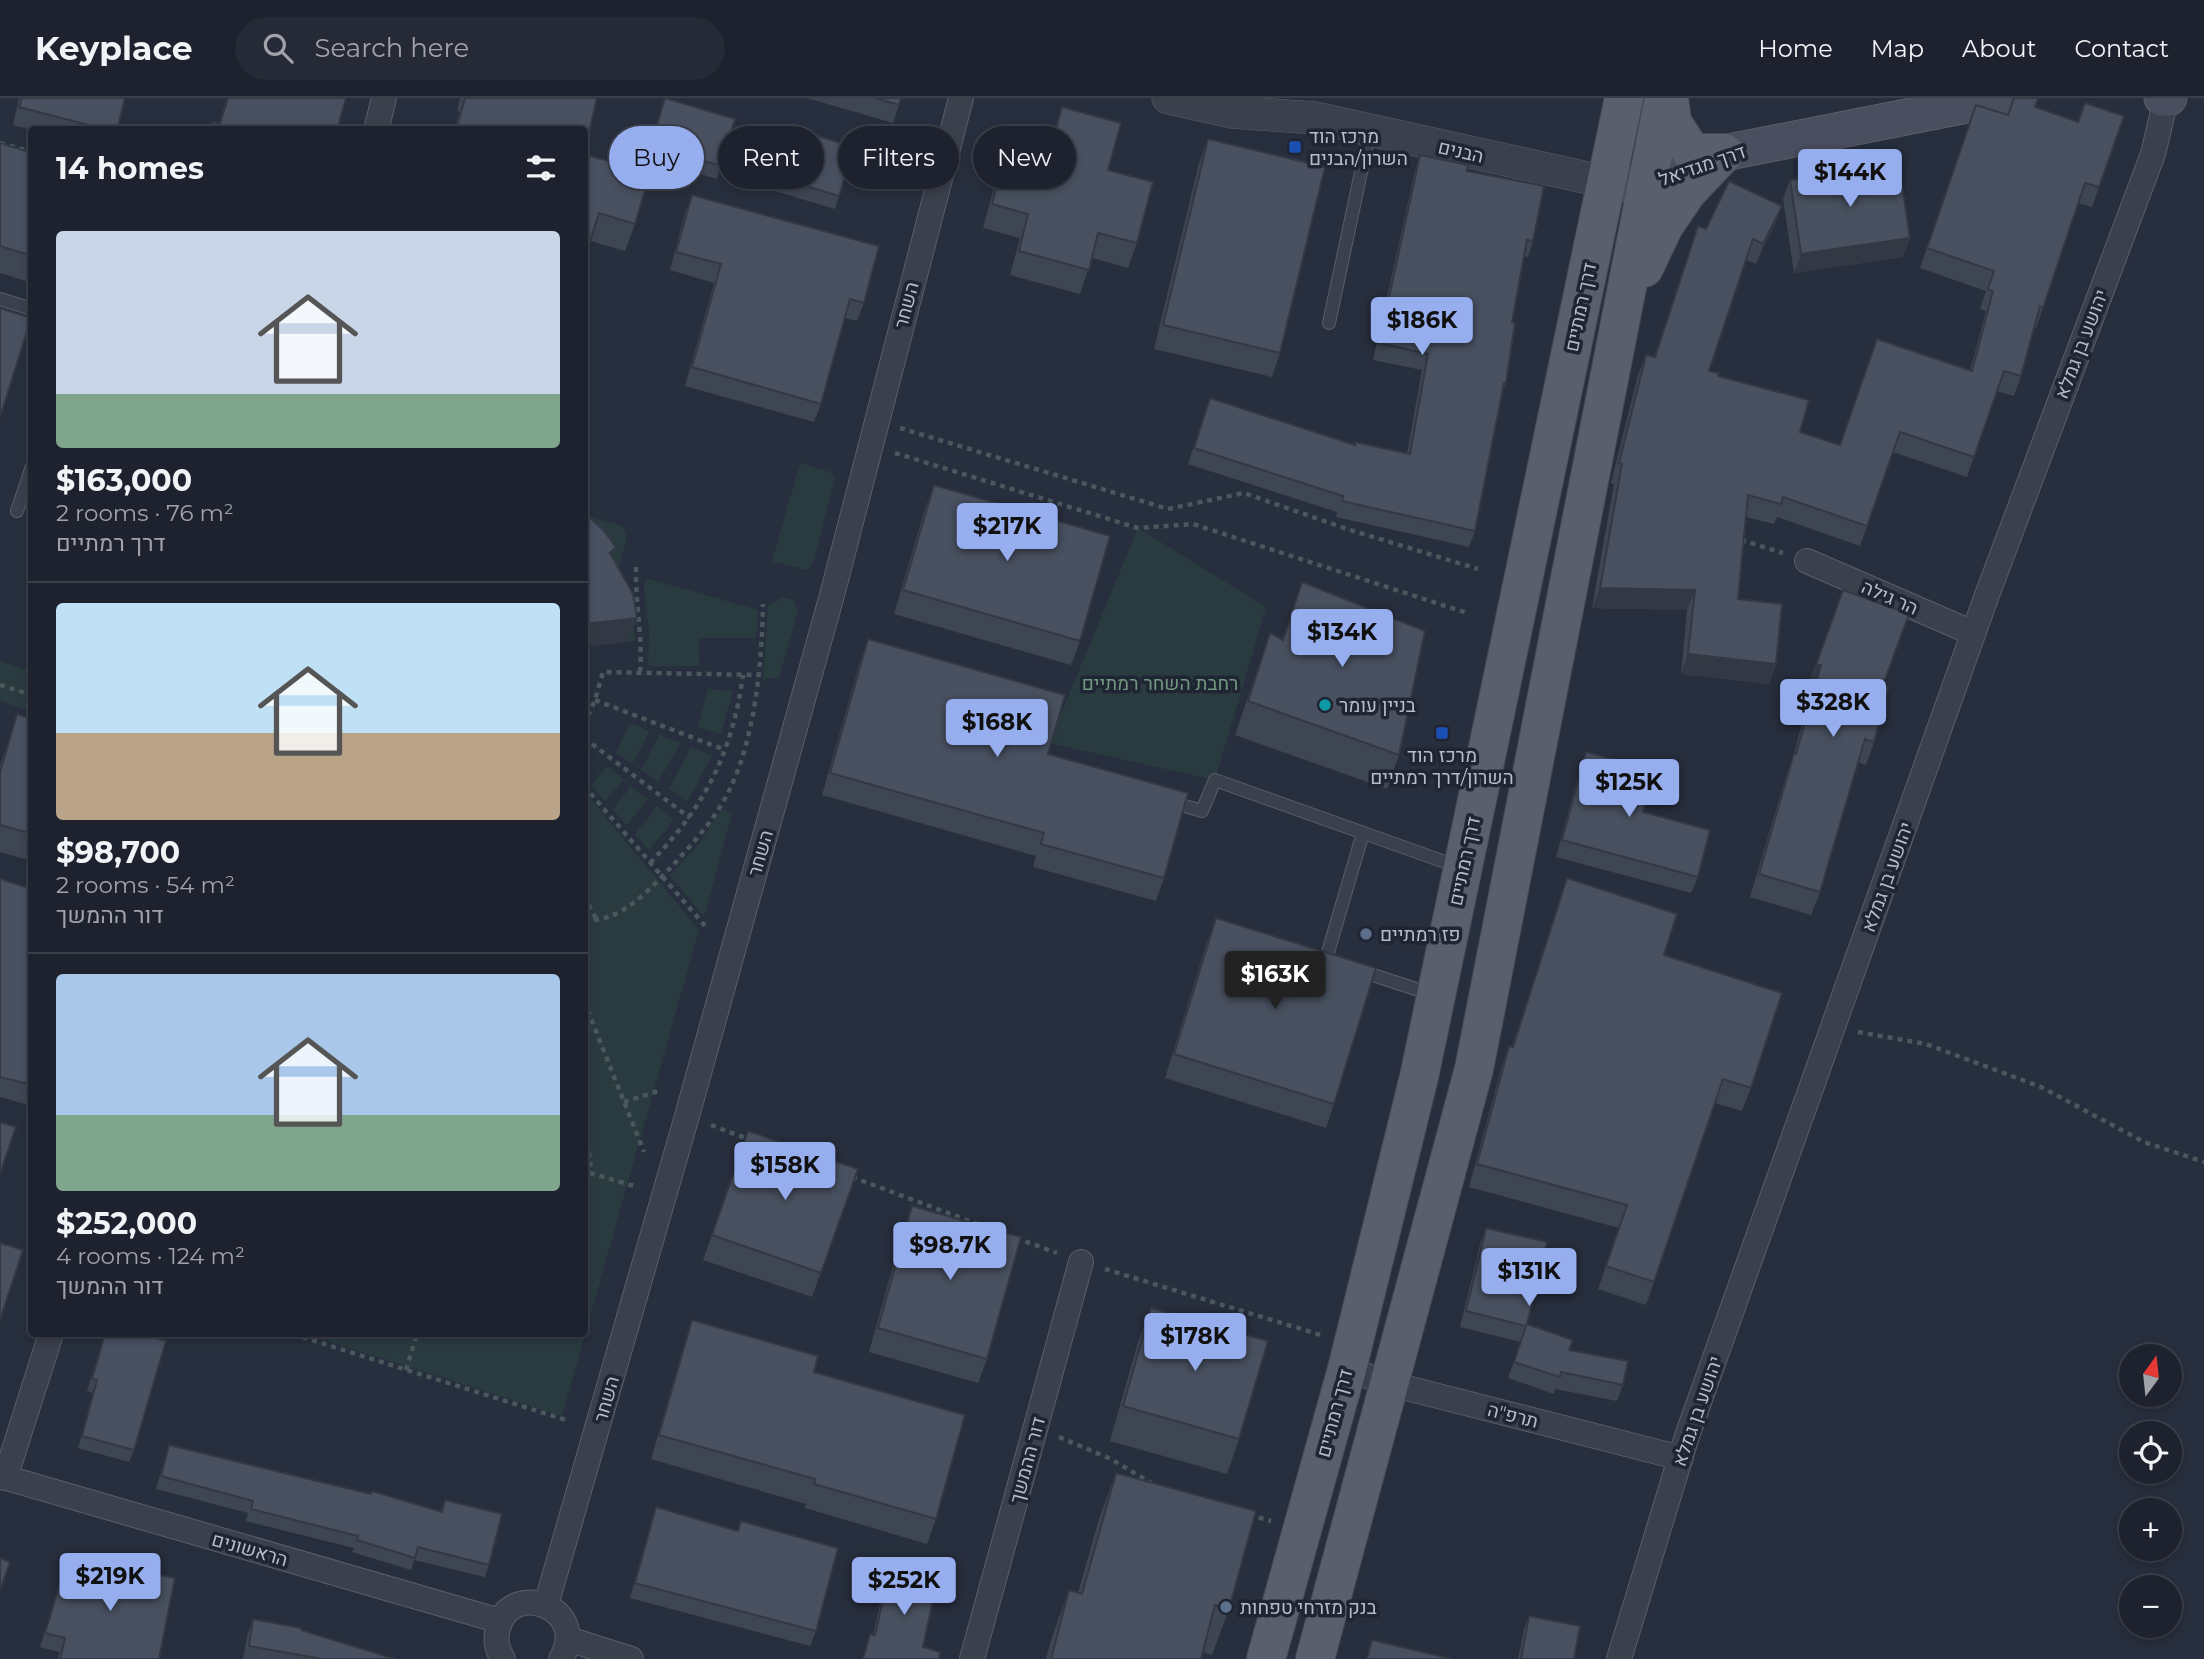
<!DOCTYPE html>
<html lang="en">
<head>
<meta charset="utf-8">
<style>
  :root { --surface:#1d222e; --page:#252a36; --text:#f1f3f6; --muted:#a0a4aa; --line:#3b3f4a; --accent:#96adee }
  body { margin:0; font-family:Montserrat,Heebo,sans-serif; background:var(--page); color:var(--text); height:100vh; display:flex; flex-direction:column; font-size:26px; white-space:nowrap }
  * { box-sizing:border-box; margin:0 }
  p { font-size:23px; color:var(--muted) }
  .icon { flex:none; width:38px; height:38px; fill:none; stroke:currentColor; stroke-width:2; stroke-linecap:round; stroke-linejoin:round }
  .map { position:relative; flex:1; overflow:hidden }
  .details { position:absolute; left:28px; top:28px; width:560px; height:1211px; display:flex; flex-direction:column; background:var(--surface); border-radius:7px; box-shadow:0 4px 10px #0003,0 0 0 2px var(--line) }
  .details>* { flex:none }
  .banner { position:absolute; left:609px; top:28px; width:665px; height:63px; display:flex; gap:14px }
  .needle { width:46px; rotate:15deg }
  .buttons { position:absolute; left:2119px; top:1246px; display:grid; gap:14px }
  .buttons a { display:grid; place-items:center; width:63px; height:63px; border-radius:50%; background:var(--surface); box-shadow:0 4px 10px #0003,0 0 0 2px var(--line); font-size:35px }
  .price { position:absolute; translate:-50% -60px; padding:0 16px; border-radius:7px; background:var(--accent); color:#111; font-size:23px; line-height:46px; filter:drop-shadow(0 2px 4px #0008) }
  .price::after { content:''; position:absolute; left:50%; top:42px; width:21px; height:16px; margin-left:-10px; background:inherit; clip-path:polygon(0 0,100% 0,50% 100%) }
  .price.selected { background:#222; color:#fff }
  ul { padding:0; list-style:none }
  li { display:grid; align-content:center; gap:14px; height:371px; padding:0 28px }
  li+li { border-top:2px solid var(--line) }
  li span { display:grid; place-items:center; height:217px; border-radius:7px; color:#555 }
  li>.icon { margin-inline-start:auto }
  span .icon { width:126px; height:126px; fill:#fffc; stroke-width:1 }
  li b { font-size:30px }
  h2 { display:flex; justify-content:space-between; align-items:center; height:84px; padding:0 28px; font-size:30px }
  .tag { padding:0 24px; border-radius:32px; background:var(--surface); box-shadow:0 4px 10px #0003,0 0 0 2px var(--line); font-size:24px; line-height:63px }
  .tag.selected { background:var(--accent); color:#111 }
  header { display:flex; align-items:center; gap:42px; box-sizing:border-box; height:98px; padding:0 35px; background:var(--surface); border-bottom:2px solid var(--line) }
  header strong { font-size:33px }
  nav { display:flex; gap:38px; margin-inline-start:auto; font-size:24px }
  .search { width:490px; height:63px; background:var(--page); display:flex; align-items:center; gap:18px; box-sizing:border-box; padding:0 24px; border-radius:38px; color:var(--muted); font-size:26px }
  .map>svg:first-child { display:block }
  .green { fill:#2a3b3f }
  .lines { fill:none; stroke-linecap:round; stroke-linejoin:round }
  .service-casing { stroke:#595e6b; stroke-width:14 }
  .minor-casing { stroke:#595e6b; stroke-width:26 }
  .tertiary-casing { stroke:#595e6b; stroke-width:33 }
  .secondary-casing { stroke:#595e6b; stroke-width:37 }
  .primary-casing { stroke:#444957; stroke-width:40 }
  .path { stroke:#49585d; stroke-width:4.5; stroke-dasharray:5 5; stroke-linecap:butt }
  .service { stroke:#3b404d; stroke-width:12 }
  .minor { stroke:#3b404d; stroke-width:24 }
  .tertiary { stroke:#3b404d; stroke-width:32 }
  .secondary { stroke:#4a4f60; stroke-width:35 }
  .primary { stroke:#595f6d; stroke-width:38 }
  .wall { fill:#3f4653 }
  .shaded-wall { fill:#333944 }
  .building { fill:#495161; stroke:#333944; stroke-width:2 }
  .transit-dot { fill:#1a4fb4; stroke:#202533; stroke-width:2.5 }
  .culture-dot { fill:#0f9aa8; stroke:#202533; stroke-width:2.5 }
  .service-dot { fill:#5c6f8a; stroke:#202533; stroke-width:2.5 }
  .labels { text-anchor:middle; stroke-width:7; stroke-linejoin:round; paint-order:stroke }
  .poi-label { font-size:19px; fill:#b7bcc8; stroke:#202533; text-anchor:start }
  .street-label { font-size:19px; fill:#b7bcc8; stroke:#202533 }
  .park-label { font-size:19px; fill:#71977e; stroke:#202533 }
</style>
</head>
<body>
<header>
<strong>Keyplace</strong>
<div class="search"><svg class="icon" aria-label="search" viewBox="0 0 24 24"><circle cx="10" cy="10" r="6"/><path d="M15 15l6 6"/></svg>Search here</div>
<nav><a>Home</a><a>Map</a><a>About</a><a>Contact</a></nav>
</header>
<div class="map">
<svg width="2204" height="1561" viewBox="0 0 2204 1561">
  <rect width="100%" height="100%" fill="#272e3d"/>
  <g class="green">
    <path d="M800 365 830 374 835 380 813 465 807 472 772 463Z"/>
    <path d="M585 417 622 428C633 440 619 456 620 471 622 494 633 519 636 543L628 544 624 520 585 447Z"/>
    <path d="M1138 430 1266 509 1215 682 1049 645Z"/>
    <path d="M649 481 758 512 756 540H698L700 568H648L649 534 644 489 645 484Z"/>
    <path d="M782 499 793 502 798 513 779 579 763 582 768 508Z"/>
    <path d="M0 563 31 573V613L0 603Z"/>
    <path d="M708 591 733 593 721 636 698 629Z"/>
    <path d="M630 625 650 633 632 666 616 655Z"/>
    <path d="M659 637 681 645 658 684 641 672Z"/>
    <path d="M691 649 712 658 687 704 669 691Z"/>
    <path d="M607 668 624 681 605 703 591 687Z"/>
    <path d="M631 688 648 701 627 727 613 712Z"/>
    <path d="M585 694 699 832 562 1318 315 1239 316 1236H584Z"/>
    <path d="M657 708 674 722 649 752 635 736Z"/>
    <path d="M722 711 732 716 704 819 670 777 698 747Z"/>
  </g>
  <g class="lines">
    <defs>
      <g id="service">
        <path d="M0 201 32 211"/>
        <path d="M1329 225 1370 32"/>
        <path d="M17 413 32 368"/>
        <path d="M1171 704 1202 713 1215 682 1459 769"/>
        <path d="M1334 863 1326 861 1363 735"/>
        <path d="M1358 872 1434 897"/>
      </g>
      <g id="minor">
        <path d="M376 32 384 0"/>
        <path d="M1807 463 1973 535"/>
        <path d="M1347 1271 1391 1286 1681 1360"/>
        <path d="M0 1378 500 1523"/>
        <path d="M5 1380 51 1236"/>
        <path d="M546 1507 687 1018 832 497 961 0"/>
        <path d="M568 1541 631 1561"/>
        <path d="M503 1561C497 1552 495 1541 498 1530 511 1480 591 1511 561 1561"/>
        <path d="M972 1561 1081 1164"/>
        <path d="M1619 1561 1687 1338 1987 497 2153 56 2166 1"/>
      </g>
      <path id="tertiary" d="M1168 0 1231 14 1316 20 1606 84"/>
      <g id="secondary">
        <path d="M2162 0H2169"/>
        <path d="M1606 84 1646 87 1724 55 2002 0"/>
      </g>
      <g id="primary">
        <path d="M1669 0 1672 24 1692 55H1724"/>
        <path d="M1644 170 1664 128 1687 94 1724 55"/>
        <path d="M1266 1561 1347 1271 1419 979 1624 0"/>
        <path d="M1315 1561 1474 971 1664 0"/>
      </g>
    </defs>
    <use href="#service" class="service-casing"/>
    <use href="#minor" class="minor-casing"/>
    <use href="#tertiary" class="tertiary-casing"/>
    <use href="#secondary" class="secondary-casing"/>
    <use href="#primary" class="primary-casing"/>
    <g class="path">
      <path d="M0 45 32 54"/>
      <path d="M900 330 1168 411 1244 395 1347 431 1478 471"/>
      <path d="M895 355 1138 430 1193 426 1467 515"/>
      <path d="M1741 442 1783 455"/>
      <path d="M636 469C635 505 643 539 640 575"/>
      <path d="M0 587 32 597"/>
      <path d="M595 602 725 652"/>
      <path d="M584 627 595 602 603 574 759 577"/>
      <path d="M584 640 690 720"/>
      <path d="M584 688 706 829"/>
      <path d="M650 765C705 708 732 656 743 577"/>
      <path d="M584 798 596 821"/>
      <path d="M584 824C593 822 603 821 611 818 634 809 656 785 673 767 693 745 714 722 728 695 755 641 762 566 763 506"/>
      <path d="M584 903 644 1054"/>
      <path d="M1858 934 1926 946 2041 989 2144 1044 2204 1064"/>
      <path d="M624 1004 661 992"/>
      <path d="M711 1027 748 1041"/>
      <path d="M584 1045C593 1060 592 1073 584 1087"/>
      <path d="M590 1075 634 1088"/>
      <path d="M852 1079 991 1131"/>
      <path d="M1016 1140 1057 1155"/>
      <path d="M1105 1171 1321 1237"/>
      <path d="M293 1236 569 1323"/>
      <path d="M406 1272 417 1236"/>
      <path d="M1059 1339 1111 1361 1151 1385"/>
      <path d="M1249 1417 1271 1423"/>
    </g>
    <use href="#service" class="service"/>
    <use href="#minor" class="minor"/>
    <use href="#tertiary" class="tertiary"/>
    <use href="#secondary" class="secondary"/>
    <use href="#primary" class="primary"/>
  </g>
  <g class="wall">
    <path d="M19 0H125L117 32H32L13 27Z"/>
    <path d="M227 0H346L337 32H211L213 24 219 25Z"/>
    <path d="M460 0H597L584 32H454L460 14 457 13Z"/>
    <path d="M665 0 721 68 717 81 647 60Z"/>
    <path d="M807 0H901L893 25Z"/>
    <path d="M1976 7 2008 17 2035 9 2099 89 2092 109 2078 105 2043 210 2036 230 2034 229 2021 278 2014 298 1997 293 1967 379 1893 354 1860 448 1777 419 1774 426 1746 419 1738 501 1776 566 1769 586 1681 576 1687 512 1592 510 1614 386 1611 385 1638 277 1646 257 1654 259 1698 128 1706 131 1782 108 1774 128 1756 166 1746 162 1709 273 1800 334 1840 347 1970 273 1986 213 1980 211 1986 193 1920 170Z"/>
    <path d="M1062 9 1108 72 1137 145 1128 170 1092 160 1080 196 1010 177 1020 140 983 130 997 79 1006 54 1045 65 1054 34Z"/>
    <path d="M788 29 839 98 835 111 768 91Z"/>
    <path d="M1208 41 1280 255 1272 279 1154 251 1199 65Z"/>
    <path d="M0 45 32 55V185L0 175Z"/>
    <path d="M584 56 635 126 625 153 591 143Z"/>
    <path d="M1420 57 1467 73 1533 143 1528 159 1524 158 1512 224 1506 285 1501 297 1475 433 1469 449 1336 419 1337 414 1188 366 1210 300 1355 347 1407 356 1422 272 1373 262 1415 73Z"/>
    <path d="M1790 82 1910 140 1903 159 1794 175 1783 101Z"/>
    <path d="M692 97 864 205 857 223 845 220 821 306 814 324 685 288 714 185 670 172 685 115Z"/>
    <path d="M934 387 1080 543 1071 567 894 516 925 411Z"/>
    <path d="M1302 484 1399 657 1387 691 1235 637 1270 535 1282 541Z"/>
    <path d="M1843 492 1883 587 1874 644 1866 667 1858 664 1820 794 1811 817 1750 799 1786 678 1794 655 1812 590H1807Z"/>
    <path d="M868 541 1048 656 1164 780 1156 803 1033 769 1036 758 822 697 860 564Z"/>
    <path d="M17 616 32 621V763L0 754V668Z"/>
    <path d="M1586 654 1643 714 1698 779 1691 795 1556 759 1580 671Z"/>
    <path d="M1567 780 1664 857 1751 990 1742 1013 1715 1005 1646 1207 1598 1191 1619 1130 1469 1089 1501 971 1509 948H1512Z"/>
    <path d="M0 781 32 791V1008L0 999Z"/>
    <path d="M1216 820 1334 1006 1326 1030 1165 980 1207 844Z"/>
    <path d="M748 1033 858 1071 812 1199 703 1162Z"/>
    <path d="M912 1108 987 1261 978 1285 869 1254 903 1132Z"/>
    <path d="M1486 1130 1527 1226 1569 1252 1623 1287 1617 1303 1555 1291 1554 1296 1508 1280 1521 1244 1460 1229 1480 1146Z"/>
    <path d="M1151 1210 1239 1341 1227 1376 1110 1343 1138 1244Z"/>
    <path d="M692 1222 814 1274 936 1421 927 1446 805 1410 806 1406 651 1361 684 1247Z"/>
    <path d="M105 1236H143L134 1352 129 1364 78 1350 93 1295 87 1293Z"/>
    <path d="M169 1347 441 1413 445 1402 489 1467 485 1479 414 1462 411 1472 352 1454 354 1450 246 1423 248 1415 156 1391Z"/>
    <path d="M1116 1375 1229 1511 1212 1557 1203 1554 1201 1561H1046L1052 1539 1069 1492 1078 1495 1099 1421Z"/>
    <path d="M656 1409 738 1433 741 1423 816 1533 810 1548 630 1500 651 1424Z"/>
    <path d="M68 1459 131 1478 133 1472 159 1561H58L59 1554 40 1549Z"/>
    <path d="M891 1466 923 1549 939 1561H862L870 1536 873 1537 886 1479Z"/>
    <path d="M1529 1518 1574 1561H1518L1524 1531Z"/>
    <path d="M253 1521 301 1532 395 1561H243L247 1538Z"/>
  </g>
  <g class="shaded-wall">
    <path d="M1782 108 1774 128 1756 166 1763 146Z"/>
    <path d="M1910 140 1903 159 1794 175 1801 156Z"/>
    <path d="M1600 490 1695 492 1687 512 1592 510Z"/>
    <path d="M637 520 628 544 584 549V526Z"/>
    <path d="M1688 556 1776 566 1769 586 1681 576Z"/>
    <path d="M1816 567H1821L1812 590H1807Z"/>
  </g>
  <g class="building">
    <path d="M22 0H125L117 32H108L19 9Z"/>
    <path d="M228 0H346L337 32H211L213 24 220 26Z"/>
    <path d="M465 0H597L584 56V32H456Z"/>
    <path d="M665 0 735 21 721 68 651 47Z"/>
    <path d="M876 0H901L899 7Z"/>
    <path d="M2014 0H2038L2035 9 2078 24 2085 5 2124 18 2099 89 2085 85 2043 210 2040 208 2021 278 2004 273 1974 359 1900 334 1867 428 1783 399 1781 406 1748 397 1738 501 1782 506 1776 566 1688 556 1695 492 1600 490 1622 366 1619 365 1646 257 1655 259 1698 128 1706 131 1729 83 1782 108 1763 146 1753 141 1709 273 1719 275 1718 278 1809 302 1800 334 1840 347 1877 241 1972 273 1993 193 1988 191 1994 173 1927 150 1976 7 2008 17Z"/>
    <path d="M1062 9 1121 25 1108 72 1153 84 1137 145 1098 135 1089 172 1019 153 1028 116 992 106 1006 54 1047 65Z"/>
    <path d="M788 29 854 49 839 98 773 78Z"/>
    <path d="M1208 41 1325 69 1280 255 1163 227Z"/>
    <path d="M0 45 32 55V158L0 148Z"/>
    <path d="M584 56 650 75 635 126 599 115 584 162Z"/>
    <path d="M1420 57 1468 67 1467 73 1544 88 1533 143 1527 142 1512 224 1515 225 1506 285H1504L1475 433 1342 403 1343 398 1194 350 1210 300 1355 347V344L1410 356 1428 256 1379 245Z"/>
    <path d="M1899 67 1910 140 1801 156 1790 82Z"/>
    <path d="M692 97 879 148 864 205 850 201 821 306 692 269 721 166 676 154Z"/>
    <path d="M0 210 31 220 0 320Z"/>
    <path d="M934 387 1110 438 1080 543 903 492Z"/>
    <path d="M584 417 590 420 604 433 616 449 610 455 633 496 637 520 584 526Z"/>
    <path d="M1302 484 1425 533 1399 657 1248 603 1270 535 1283 542Z"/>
    <path d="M1843 492 1909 516 1883 587 1889 589 1874 644 1865 641 1820 794 1759 776 1794 655 1796 656 1821 567H1816Z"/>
    <path d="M868 541 1065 597 1048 656 1188 695 1164 780 1041 746 1044 735 830 675Z"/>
    <path d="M17 616 32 621V736L0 727V674Z"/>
    <path d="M1586 654 1654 672 1643 714 1710 732 1698 779 1562 742Z"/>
    <path d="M1567 780 1677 816 1664 857 1782 895 1751 990 1723 981 1654 1184 1606 1168 1627 1107 1477 1066 1509 948 1513 949Z"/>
    <path d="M0 781 32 791V987L0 979Z"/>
    <path d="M1216 820 1376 870 1334 1006 1174 956Z"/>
    <path d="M0 1024 16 1029 0 1076Z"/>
    <path d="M748 1033 858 1071 821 1175 712 1137Z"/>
    <path d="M912 1108 1021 1139 987 1261 878 1230Z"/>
    <path d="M1486 1130 1547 1144 1527 1226 1573 1242 1569 1252 1628 1263 1623 1287 1561 1274 1560 1279 1514 1264 1526 1228 1466 1213Z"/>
    <path d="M0 1145 23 1152 0 1222Z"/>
    <path d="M1151 1210 1268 1243 1239 1341 1123 1308Z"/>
    <path d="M692 1222 818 1258 814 1274 965 1317 936 1421 814 1386 815 1381 659 1337Z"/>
    <path d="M105 1236H143L166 1243 134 1352 82 1338 97 1282 92 1281Z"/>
    <path d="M169 1347 371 1396 372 1393 442 1414 445 1402 502 1416 489 1467 418 1449 415 1460 357 1442 358 1438 251 1411 253 1403 161 1378Z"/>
    <path d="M1116 1375 1256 1413 1229 1511 1215 1507 1201 1561H1051L1069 1492 1082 1496Z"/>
    <path d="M656 1409 738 1433 741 1423 838 1450 816 1533 635 1485Z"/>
    <path d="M68 1459 132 1478 133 1472 175 1480 159 1561H60L65 1540 45 1535Z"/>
    <path d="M0 1460 10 1464 0 1492Z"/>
    <path d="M891 1466 938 1479 923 1549 940 1554 939 1561H863L870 1536 875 1537Z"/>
    <path d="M1529 1518 1580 1528 1574 1561H1521Z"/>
    <path d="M253 1521 301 1530V1532L395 1561H322L249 1548Z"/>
    <path d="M1372 1542 1452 1561H1367Z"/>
  </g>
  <g class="transit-dot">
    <rect x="1288" y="42" width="14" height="14" rx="3.5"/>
    <rect x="1435" y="628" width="14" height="14" rx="3.5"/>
  </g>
  <circle class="culture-dot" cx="1325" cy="607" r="7"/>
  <g class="service-dot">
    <circle cx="1366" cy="836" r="7"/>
    <circle cx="1226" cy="1509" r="7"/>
  </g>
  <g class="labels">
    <g class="poi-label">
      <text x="1309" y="45">מרכז הוד<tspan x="1309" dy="22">השרון/הבנים</tspan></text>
      <text x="1339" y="614">בניין עומר</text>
      <text x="1442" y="664" text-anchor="middle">מרכז הוד<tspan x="1442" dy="22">השרון/דרך רמתיים</tspan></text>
      <text x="1380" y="843">פז רמתיים</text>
      <text x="1240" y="1516">בנק מזרחי טפחות</text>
    </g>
    <g class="street-label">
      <text transform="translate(1461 53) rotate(13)" y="7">הבנים</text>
      <text transform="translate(1702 67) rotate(-19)" y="7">דרך מגדיאל</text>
      <text transform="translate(906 207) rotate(-75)" y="7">השחר</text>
      <text transform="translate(1580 209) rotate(-78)" y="7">דרך רמתיים</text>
      <text transform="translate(2081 246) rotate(-69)" y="7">יהושע בן גמלא</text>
      <text transform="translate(1890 499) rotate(23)" y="7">הר גילה</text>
      <text transform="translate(760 755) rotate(-74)" y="7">השחר</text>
      <text transform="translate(1464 763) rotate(-78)" y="7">דרך רמתיים</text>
      <text transform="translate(1887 779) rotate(-70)" y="7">יהושע בן גמלא</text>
      <text transform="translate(606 1301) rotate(-74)" y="7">השחר</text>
      <text transform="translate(1697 1313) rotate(-71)" y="7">יהושע בן גמלא</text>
      <text transform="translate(1334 1315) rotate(-75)" y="7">דרך רמתיים</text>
      <text transform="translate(1513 1317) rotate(14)" y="7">תרפ"ה</text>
      <text transform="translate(1027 1362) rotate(-75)" y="7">דור ההמשך</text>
      <text transform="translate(250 1451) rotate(16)" y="7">הראשונים</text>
    </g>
    <g class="park-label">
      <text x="1160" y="592">רחבת השחר רמתיים</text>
    </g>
  </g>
</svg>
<div class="buttons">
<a><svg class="needle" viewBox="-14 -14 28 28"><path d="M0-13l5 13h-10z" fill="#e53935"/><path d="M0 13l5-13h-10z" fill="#a0a4aa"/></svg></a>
<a><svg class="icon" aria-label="locate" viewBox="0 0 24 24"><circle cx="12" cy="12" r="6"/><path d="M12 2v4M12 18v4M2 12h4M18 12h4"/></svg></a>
<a>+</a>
<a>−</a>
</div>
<b class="price" style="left:1850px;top:111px">$144K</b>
<b class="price" style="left:1422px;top:259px">$186K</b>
<b class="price" style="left:1007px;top:465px">$217K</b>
<b class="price" style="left:1342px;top:571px">$134K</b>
<b class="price" style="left:1833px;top:641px">$328K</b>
<b class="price" style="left:997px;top:661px">$168K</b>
<b class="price" style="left:1629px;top:721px">$125K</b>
<b class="price selected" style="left:1275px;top:913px">$163K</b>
<b class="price" style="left:785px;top:1104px">$158K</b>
<b class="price" style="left:950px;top:1184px">$98.7K</b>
<b class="price" style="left:1529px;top:1210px">$131K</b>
<b class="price" style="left:1195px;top:1275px">$178K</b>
<b class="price" style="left:110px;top:1515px">$219K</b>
<b class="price" style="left:904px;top:1519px">$252K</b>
<div class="banner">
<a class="tag selected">Buy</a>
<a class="tag">Rent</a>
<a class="tag">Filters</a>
<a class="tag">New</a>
</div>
<section class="details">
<h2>14 homes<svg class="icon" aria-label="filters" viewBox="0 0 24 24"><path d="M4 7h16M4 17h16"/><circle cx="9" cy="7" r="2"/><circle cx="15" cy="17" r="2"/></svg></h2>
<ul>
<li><span style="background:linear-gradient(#c9d6e8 75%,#7fa58c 0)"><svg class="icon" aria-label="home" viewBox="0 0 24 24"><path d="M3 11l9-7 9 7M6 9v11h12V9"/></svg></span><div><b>$163,000</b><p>2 rooms · 76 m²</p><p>דרך רמתיים</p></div></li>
<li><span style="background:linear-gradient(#bfe0f5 60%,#b9a48a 0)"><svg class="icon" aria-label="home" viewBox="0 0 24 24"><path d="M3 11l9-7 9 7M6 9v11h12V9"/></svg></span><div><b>$98,700</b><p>2 rooms · 54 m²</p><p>דור ההמשך</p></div></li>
<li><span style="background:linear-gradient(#a9c7e8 65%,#7fa58c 0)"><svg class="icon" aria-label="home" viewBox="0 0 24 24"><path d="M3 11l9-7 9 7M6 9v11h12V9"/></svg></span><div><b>$252,000</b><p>4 rooms · 124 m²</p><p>דור ההמשך</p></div></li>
</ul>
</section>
</div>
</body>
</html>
